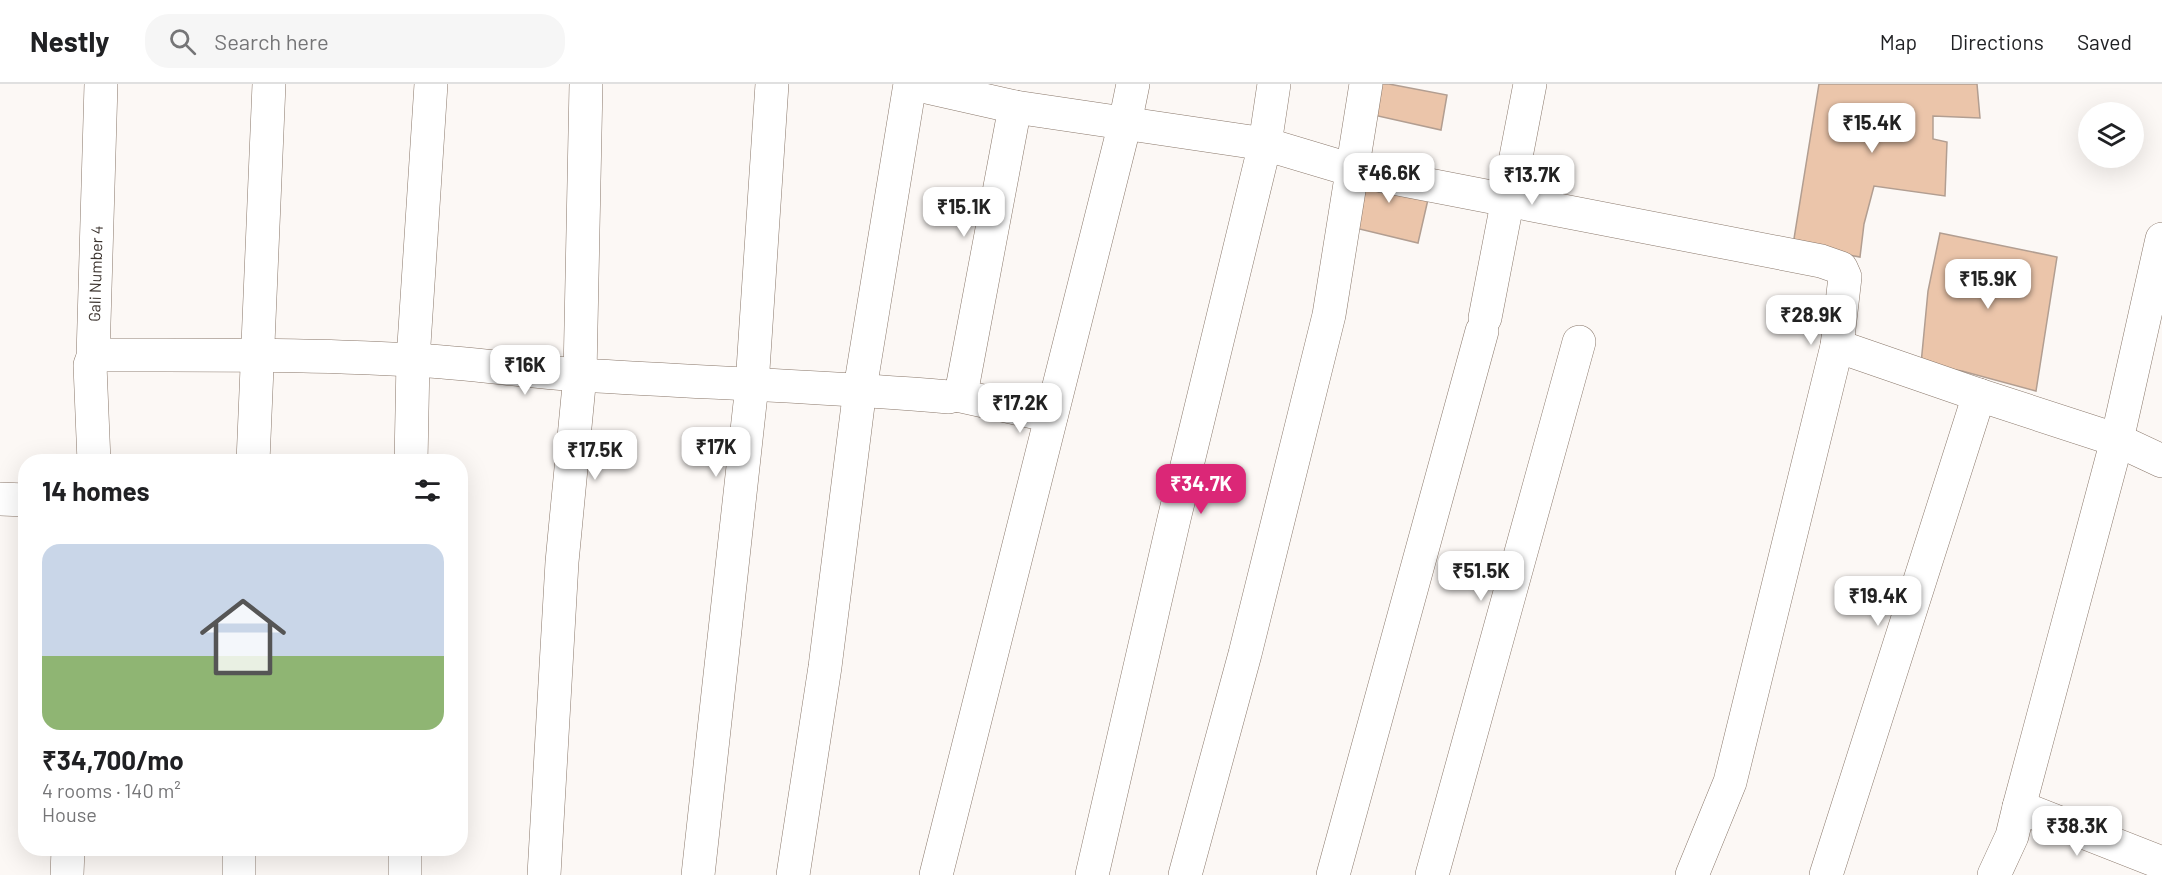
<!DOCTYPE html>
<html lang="en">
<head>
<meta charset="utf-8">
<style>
  :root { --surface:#fff; --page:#f6f6f6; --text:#202124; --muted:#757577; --line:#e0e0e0; --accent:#db2777 }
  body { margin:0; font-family:Barlow,sans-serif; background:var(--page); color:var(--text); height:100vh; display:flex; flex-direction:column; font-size:22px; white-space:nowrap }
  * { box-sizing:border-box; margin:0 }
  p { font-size:20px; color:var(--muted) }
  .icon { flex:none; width:33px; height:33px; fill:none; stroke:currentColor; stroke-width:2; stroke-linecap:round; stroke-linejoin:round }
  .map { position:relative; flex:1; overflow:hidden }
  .drawer { position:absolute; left:18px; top:370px; width:450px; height:402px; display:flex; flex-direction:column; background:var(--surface); border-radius:24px; box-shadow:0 6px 24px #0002 }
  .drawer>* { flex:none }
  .fabs { position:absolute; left:2078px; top:18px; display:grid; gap:12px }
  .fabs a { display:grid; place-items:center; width:66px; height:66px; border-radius:50%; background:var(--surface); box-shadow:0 6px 24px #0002; font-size:30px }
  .price { position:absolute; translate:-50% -51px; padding:0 14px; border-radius:12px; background:#fff; color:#222; font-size:20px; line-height:39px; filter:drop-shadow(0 2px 3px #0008) }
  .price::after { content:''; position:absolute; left:50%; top:36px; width:18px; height:14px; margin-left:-9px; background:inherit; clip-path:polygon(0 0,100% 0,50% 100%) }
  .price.on { background:var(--accent); color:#fff }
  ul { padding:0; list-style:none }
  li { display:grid; align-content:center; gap:12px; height:318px; padding:0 24px }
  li+li { border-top:2px solid var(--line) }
  li span { display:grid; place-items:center; height:186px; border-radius:18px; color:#555 }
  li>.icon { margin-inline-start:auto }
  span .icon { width:108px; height:108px; fill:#fffc; stroke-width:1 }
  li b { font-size:26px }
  h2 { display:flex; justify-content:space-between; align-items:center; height:72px; padding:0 24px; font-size:26px }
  header { display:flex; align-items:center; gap:36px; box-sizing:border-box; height:84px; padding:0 30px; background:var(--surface); border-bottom:2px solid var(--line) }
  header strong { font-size:28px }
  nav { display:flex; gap:33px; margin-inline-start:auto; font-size:21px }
  .search { width:420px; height:54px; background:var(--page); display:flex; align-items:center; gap:15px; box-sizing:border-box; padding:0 21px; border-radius:24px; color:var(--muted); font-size:22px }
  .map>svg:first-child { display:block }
  .building { fill:#ebc5aa; stroke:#b29e91; stroke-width:1.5 }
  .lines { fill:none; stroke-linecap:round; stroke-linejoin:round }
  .minor-casing { stroke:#8a786b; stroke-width:34 }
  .minor { stroke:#fff; stroke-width:33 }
  .labels { text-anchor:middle; stroke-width:6; stroke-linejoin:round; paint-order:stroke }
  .street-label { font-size:16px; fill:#3c342f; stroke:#fff }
</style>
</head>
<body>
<header>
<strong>Nestly</strong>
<div class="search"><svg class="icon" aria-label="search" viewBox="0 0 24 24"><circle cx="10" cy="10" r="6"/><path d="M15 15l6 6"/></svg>Search here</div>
<nav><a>Map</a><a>Directions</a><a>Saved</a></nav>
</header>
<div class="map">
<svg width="2162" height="791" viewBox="0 0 2162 791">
  <rect width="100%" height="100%" fill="#fcf8f5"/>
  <g class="building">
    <path d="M1375 0H1389L1447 11 1441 46 1369 30Z"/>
    <path d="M1819 0H1977L1980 34 1933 32V55L1947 58 1945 112 1874 102 1864 140 1860 173 1793 161Z"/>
    <path d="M1356 82 1432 98 1418 159 1347 142Z"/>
    <path d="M1940 149 2057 173 2036 307 1962 287 1921 280 1928 207Z"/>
  </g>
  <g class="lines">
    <defs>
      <g id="minor">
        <path d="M913 0 1015 23 1265 60 1352 86 1821 177 1841 184 1845 193 1837 262 1730 698 1692 791"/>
        <path d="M1485 234 1530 0"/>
        <path d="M1837 262 1979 311 2117 356 2162 377"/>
        <path d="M93 273 100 271C204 271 308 270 412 276 474 279 535 289 597 292 714 299 832 303 949 313L956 311 962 305 1015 23"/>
        <path d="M956 311 1051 332"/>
        <path id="s1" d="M94 378 90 281 93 273 101 0"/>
        <path d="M253 378 269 0"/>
        <path d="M411 378 413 276 431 0"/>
        <path d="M0 415 26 416"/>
        <path d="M2019 723 2162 779"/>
        <path d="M67 791 68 765"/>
        <path d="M239 791V765"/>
        <path d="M405 791V765"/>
        <path d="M544 791 562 478 580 291 586 0"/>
        <path d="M698 791 752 301 772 0"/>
        <path d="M793 791 825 583 860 305 910 0"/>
        <path d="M936 791 1125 39 1133 0"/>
        <path d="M1092 791 1174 435 1265 60 1274 0"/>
        <path d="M1185 791 1245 570 1329 231 1366 0"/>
        <path d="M1333 791 1482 247"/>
        <path d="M1432 791 1579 258"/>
        <path d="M1826 791 1979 311"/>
        <path d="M1994 791 2012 752 2019 723 2117 356 2162 155"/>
      </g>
    </defs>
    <use href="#minor" class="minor-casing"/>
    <use href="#minor" class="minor"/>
  </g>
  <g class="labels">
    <g class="street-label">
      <text dy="6" stroke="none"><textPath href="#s1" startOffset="189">Gali Number 4</textPath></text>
    </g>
  </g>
</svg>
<div class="fabs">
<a><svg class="icon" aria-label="layers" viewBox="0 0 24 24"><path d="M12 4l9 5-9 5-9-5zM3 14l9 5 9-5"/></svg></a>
</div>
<b class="price" style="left:1872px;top:70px">₹15.4K</b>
<b class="price" style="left:1389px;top:120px">₹46.6K</b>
<b class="price" style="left:1532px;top:122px">₹13.7K</b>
<b class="price" style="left:964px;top:154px">₹15.1K</b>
<b class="price" style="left:1988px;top:226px">₹15.9K</b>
<b class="price" style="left:1811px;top:262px">₹28.9K</b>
<b class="price" style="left:525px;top:312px">₹16K</b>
<b class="price" style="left:1020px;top:350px">₹17.2K</b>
<b class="price" style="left:716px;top:394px">₹17K</b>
<b class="price" style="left:595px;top:397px">₹17.5K</b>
<b class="price on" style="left:1201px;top:431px">₹34.7K</b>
<b class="price" style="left:1481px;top:518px">₹51.5K</b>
<b class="price" style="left:1878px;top:543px">₹19.4K</b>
<b class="price" style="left:2077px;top:773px">₹38.3K</b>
<section class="drawer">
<h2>14 homes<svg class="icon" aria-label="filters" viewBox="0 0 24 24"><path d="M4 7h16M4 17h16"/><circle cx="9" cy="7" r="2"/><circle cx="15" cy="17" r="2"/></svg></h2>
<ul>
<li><span style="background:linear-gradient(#c9d6e8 60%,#8fb573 0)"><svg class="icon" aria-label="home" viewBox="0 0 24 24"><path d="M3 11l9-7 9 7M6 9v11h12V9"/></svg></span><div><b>₹34,700/mo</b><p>4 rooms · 140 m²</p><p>House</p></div></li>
</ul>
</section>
</div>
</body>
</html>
